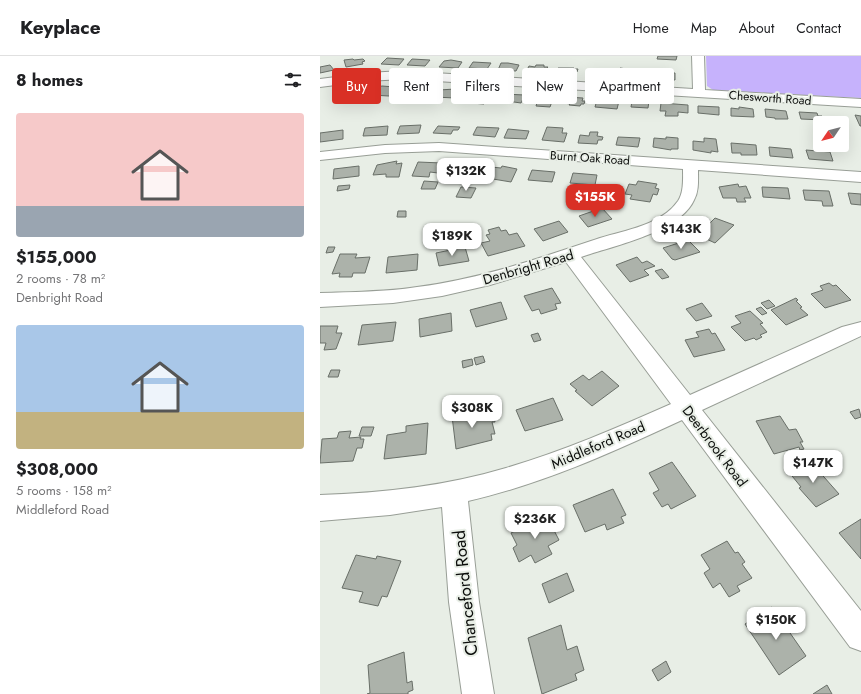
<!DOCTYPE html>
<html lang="en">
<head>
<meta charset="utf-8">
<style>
  :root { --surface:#fff; --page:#f2f2f2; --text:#202124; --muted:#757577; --line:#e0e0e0; --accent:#d93025 }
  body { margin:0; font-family:Jost,sans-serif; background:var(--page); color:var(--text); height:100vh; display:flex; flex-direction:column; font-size:15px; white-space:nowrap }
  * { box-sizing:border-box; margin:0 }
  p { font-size:13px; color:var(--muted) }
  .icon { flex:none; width:22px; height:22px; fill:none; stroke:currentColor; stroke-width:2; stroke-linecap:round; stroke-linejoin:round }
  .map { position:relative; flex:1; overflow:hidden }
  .panel { display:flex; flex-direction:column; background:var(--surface); width:320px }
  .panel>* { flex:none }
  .guide { position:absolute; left:12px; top:12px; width:380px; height:36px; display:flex; gap:8px }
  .needle { width:26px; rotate:235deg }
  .fabs { position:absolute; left:493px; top:60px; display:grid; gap:8px }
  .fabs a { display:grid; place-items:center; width:36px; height:36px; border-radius:4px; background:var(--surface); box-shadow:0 4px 16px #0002; font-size:20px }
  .price { position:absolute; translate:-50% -34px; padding:0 9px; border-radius:8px; background:#fff; color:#222; font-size:13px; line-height:26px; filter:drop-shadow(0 1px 2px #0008) }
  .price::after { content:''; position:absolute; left:50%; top:24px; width:12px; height:9px; margin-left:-6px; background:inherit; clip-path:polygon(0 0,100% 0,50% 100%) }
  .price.active { background:var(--accent); color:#fff }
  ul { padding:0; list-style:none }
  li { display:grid; align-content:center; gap:8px; height:212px; padding:0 16px }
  li span { display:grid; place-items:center; height:124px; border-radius:4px; color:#555 }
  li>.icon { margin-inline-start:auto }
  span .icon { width:72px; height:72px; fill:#fffc; stroke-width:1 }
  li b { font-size:17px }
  h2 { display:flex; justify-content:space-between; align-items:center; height:48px; padding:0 16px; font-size:17px }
  .chip { padding:0 14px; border-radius:4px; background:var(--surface); box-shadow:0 4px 16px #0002; font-size:14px; line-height:36px }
  .chip.active { background:var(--accent); color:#fff }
  header { display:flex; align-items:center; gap:24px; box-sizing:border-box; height:56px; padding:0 20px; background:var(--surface); border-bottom:1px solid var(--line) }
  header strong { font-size:19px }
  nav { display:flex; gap:22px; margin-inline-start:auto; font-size:14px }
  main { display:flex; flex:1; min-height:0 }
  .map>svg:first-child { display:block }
  .green { fill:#c6b2fc }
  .building { fill:#acb2aa; stroke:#696f68 }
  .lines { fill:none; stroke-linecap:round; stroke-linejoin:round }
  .minor-casing { stroke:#989e96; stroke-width:2 }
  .minor { fill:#fff; fill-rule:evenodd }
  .labels { text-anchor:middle; stroke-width:4; stroke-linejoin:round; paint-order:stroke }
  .far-street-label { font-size:12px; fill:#0b0d0b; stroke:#e8eee6 }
  .street-label { font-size:14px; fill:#0b0d0b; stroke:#e8eee6 }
  .near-street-label { font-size:17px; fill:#0b0d0b; stroke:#e8eee6 }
</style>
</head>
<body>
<header>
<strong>Keyplace</strong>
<nav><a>Home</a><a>Map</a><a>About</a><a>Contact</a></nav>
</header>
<main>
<section class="panel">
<h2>8 homes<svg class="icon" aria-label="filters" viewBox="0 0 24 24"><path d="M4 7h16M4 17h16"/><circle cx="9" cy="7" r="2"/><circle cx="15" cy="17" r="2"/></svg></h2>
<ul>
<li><span style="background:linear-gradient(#f6c9c9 75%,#9aa5b1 0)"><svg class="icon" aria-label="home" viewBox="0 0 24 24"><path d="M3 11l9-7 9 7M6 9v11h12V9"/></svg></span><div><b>$155,000</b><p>2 rooms · 78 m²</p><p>Denbright Road</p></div></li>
<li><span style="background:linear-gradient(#a9c7e8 70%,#c2b280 0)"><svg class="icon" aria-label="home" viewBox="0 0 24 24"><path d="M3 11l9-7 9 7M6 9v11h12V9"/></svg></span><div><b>$308,000</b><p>5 rooms · 158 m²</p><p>Middleford Road</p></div></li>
</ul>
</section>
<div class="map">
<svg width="541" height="638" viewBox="0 0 541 638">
  <rect width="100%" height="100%" fill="#e8eee6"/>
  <path class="green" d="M386 0H541V42L393 34 387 30Z"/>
  <g class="building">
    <path d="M338 0H357L356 4 337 3Z"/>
    <path d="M67 2 84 3 79 9 61 8Z"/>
    <path d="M33 3 34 4 43 3 45 5 42 6 43 8 26 11 24 4Z"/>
    <path d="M92 3 110 4 105 10 87 9Z"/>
    <path d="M131 4 142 6 138 12 119 11 124 5Z"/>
    <path d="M153 6 171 7 167 13 149 12Z"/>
    <path d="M181 7H188L199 9 196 15 178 14Z"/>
    <path d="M10 9 14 14 0 17V11Z"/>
    <path d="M216 9H224V11H228L222 17 206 16 209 10 215 11Z"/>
    <path d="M238 12H254L253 13H258L257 16H253L252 19 236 18Z"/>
    <path d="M300 12 307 13 306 16H318L317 23 298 22Z"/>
    <path d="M268 14 287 15 286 19 282 18 281 21 266 20Z"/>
    <path d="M336 16 355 17V24L335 23Z"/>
    <path d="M62 30 75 31 72 38 69 40 51 39 54 32Z"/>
    <path d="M90 31H103L109 32 102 41 96 42 90 41 91 39 84 38Z"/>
    <path d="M43 33V40L14 43V36Z"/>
    <path d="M135 33 134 35H139L135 42 114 41 119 34Z"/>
    <path d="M150 35 170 36 164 48 151 47 154 43H145Z"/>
    <path d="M183 38 205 39 201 47 180 44Z"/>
    <path d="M214 39 234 40 230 51 216 50 217 47H211Z"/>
    <path d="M246 41 263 42 262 45H265L264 48H261L260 50 249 49 250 48 244 47Z"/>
    <path d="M285 43 299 45 297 53 275 51 277 44H285Z"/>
    <path d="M312 45H329L328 52 311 51Z"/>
    <path d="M341 47 368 49V57L358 56V60H345L346 55H340Z"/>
    <path d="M378 50 399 51V59L378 57Z"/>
    <path d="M419 51 433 53 434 61 411 60V52L419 53Z"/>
    <path d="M445 53 466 55 468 63H455V62L446 61Z"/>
    <path d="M479 56 497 57 498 60H502L503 64 481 63Z"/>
    <path d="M535 59 541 60V70H540Z"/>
    <path d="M101 69 99 77 77 78 80 70Z"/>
    <path d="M68 70 67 79 43 80 45 72Z"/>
    <path d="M118 70 140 71 138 74H133L131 78 113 77Z"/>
    <path d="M157 71 179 72 175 81 153 79Z"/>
    <path d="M227 71 243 72 242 77H247L244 86 222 84Z"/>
    <path d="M188 73 209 75 206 83 184 82Z"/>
    <path d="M23 74V83L0 86V77Z"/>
    <path d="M270 76H278L277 80 283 81 282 84H278L277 88 258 87 260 79 269 80Z"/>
    <path d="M298 81 320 82 318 91 296 89Z"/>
    <path d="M346 81 358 82V93H351V94L333 91 334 82 346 83Z"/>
    <path d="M384 82 396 83 398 96 391 95V97L373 94V85L384 86Z"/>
    <path d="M411 87 436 89 437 99H421V97H412Z"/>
    <path d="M449 91 471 93 473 102 450 100Z"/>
    <path d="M486 94 510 96 513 105 489 103Z"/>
    <path d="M77 105 76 108 82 107 79 121H66V118L53 119 57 109Z"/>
    <path d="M98 106 122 107 118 117 110 116 109 121 92 120Z"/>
    <path d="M136 108 159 109 154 119 146 118 143 124 127 123Z"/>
    <path d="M39 110V120L13 123 14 113Z"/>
    <path d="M182 110 197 113 191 126 167 122 171 111 181 112Z"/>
    <path d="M212 114 235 116 232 126 208 124Z"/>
    <path d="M253 117 277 119 275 129 250 127Z"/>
    <path d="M104 125 118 126 115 133H101Z"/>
    <path d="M318 125 337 128 335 132 339 133 337 139 333 138 330 146 310 143 312 139 305 138 309 128 316 129Z"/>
    <path d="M418 128 419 131 426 130 431 142H424L426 146H417L416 142H403L399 131Z"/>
    <path d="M30 129 29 133 17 135 18 130Z"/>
    <path d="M141 131 156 132 151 142 136 141Z"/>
    <path d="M442 131 468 132 470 143 443 141Z"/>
    <path d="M483 134 509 135 513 150H503L502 145 485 144Z"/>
    <path d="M528 137 541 138V149L531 148Z"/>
    <path d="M282 152 292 163 268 171 259 160Z"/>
    <path d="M78 155H86V161H77Z"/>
    <path d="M395 162 414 169 395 187 378 179Z"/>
    <path d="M239 165 248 176 223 185 214 173Z"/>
    <path d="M179 171 181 175 186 174 189 179 197 177 205 190 168 200 161 187 170 185 166 179 170 178 168 174Z"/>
    <path d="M368 184 380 196 355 204 352 203 343 192Z"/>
    <path d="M8 191H15L13 196 6 197Z"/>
    <path d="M145 191 149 205 119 210 116 197Z"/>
    <path d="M20 198H37L35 202 50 201 45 217H33L32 221H19L20 217 12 218Z"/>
    <path d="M98 198 97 214 66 217 68 201Z"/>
    <path d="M317 201 322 207 327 205 335 210 324 214 329 219 310 226 296 209Z"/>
    <path d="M342 213 349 221 342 223 335 215Z"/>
    <path d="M509 227 513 230 516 229 531 244 505 252 491 238 503 234 500 230Z"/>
    <path d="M232 232 241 247 235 248 237 253 221 258 219 253 212 255 204 240Z"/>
    <path d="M476 242 478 244 476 245 482 251 480 252 488 259 466 269 451 254Z"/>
    <path d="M449 244 455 250 447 253 441 247Z"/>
    <path d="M181 246 187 263 156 271 150 254Z"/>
    <path d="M382 247 392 260 376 265 366 253Z"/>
    <path d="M441 251 447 257 442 259 436 253Z"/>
    <path d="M430 255 443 267 440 268 447 276 440 279 442 281 436 284 434 282 425 285 411 271 421 267 415 260Z"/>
    <path d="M131 257 132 275 100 281 99 263Z"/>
    <path d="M76 266 73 285 38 289 42 269Z"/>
    <path d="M0 270H18L16 277H22L16 293 4 294 6 287H0Z"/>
    <path d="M389 273 392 278 395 277 405 294 374 301 365 284 379 281 376 276Z"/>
    <path d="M218 277 221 284 214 286 211 279Z"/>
    <path d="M163 300 165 306 156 309 154 302Z"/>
    <path d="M152 303 153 309 143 312 142 305Z"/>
    <path d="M11 314H20L18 321H8Z"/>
    <path d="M282 315 299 330 272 350 255 335 257 334 250 328 263 319 269 324Z"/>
    <path d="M233 342 243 364 205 375 196 354Z"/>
    <path d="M159 353 161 364 174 362 175 366H172L175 378H171L172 384 136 393 132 360Z"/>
    <path d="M539 353 541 361 535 363 530 356Z"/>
    <path d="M460 360 469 374 476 373 483 386H480L484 393 480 394 479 391 454 398 436 365Z"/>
    <path d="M108 367 106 398 64 403 67 379 86 376V370Z"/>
    <path d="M42 371H54L51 380H39Z"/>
    <path d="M31 375 29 382 41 381 40 383H44L42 392H37L33 405 0 407 2 383 17 382 19 376Z"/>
    <path d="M489 404 519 438 496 451 479 432 481 431 468 415Z"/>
    <path d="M352 406 376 440 351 453 348 448 342 451 333 437 339 434 329 417Z"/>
    <path d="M293 433 306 459 301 461 304 467 287 474 285 468 265 476 253 449Z"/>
    <path d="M226 459 239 484 228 490 232 498 215 507 211 499 199 506 193 492 197 489 191 477 205 470 203 467 211 462 213 466Z"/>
    <path d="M541 463V503L519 477Z"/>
    <path d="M407 485 415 497 418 496 425 506 422 508 432 522 417 530 420 535 409 541 400 527 393 532 384 517 390 513 381 499Z"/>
    <path d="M36 499 56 503 57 500 81 505 67 541 62 540 58 550 39 546 43 536 22 532Z"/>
    <path d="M247 517 254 535 229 547 222 528Z"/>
    <path d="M452 551 486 600 459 619 425 568Z"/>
    <path d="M241 569 247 594 257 590 264 614 255 618 257 624 222 638 208 582Z"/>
    <path d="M84 596 87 627 92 625 93 634 88 636V638H47L50 637 48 609Z"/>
    <path d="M346 605 351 616 338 625 332 614Z"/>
    <path d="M507 629 512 638H493Z"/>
  </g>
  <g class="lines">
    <defs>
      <g id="minor">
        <path d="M372 0H384L385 34 541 43V51L83 23 47 25 0 31V23L47 17 83 15 373 33Z"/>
        <path d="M119 87 541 116V126L378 114C378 124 379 135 374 144 360 176 293 190 261 201L370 339 522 271 541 266V280L382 354 541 555V595L530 591 362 364C293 396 223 428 148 445L159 546 174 638H142L129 546 122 451 70 459 0 465V439C63 437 126 430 186 412 243 395 297 372 351 348L246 206 170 229 122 240 73 247 0 251V237C32 236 65 236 97 231 160 223 220 202 280 182 306 174 341 169 358 145 364 136 363 123 363 113L119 95 65 97 0 104V96L65 89Z"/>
      </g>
    </defs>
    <use href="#minor" class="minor-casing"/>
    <use href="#minor" class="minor"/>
  </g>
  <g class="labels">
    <g class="far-street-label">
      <text transform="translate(450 42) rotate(4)" y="4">Chesworth Road</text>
      <text transform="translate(270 102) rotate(4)" y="4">Burnt Oak Road</text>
    </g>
    <g class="street-label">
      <text transform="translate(208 211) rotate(-16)" y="5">Denbright Road</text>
      <text transform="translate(278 389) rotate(-23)" y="5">Middleford Road</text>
      <text transform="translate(395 390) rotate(53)" y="5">Deerbrook Road</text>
    </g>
    <g class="near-street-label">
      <text transform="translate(145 537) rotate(-96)" y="6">Chanceford Road</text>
    </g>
  </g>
</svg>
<div class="fabs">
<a><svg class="needle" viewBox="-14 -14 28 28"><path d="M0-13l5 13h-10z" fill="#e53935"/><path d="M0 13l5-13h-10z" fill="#757577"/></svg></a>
</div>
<b class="price" style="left:146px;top:136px">$132K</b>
<b class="price active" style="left:275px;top:162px">$155K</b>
<b class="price" style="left:361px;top:194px">$143K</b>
<b class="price" style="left:132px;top:201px">$189K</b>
<b class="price" style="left:152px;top:373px">$308K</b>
<b class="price" style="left:493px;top:428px">$147K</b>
<b class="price" style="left:215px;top:484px">$236K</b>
<b class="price" style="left:456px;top:585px">$150K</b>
<div class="guide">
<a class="chip active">Buy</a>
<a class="chip">Rent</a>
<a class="chip">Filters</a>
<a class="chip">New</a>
<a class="chip">Apartment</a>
</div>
</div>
</main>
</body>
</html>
